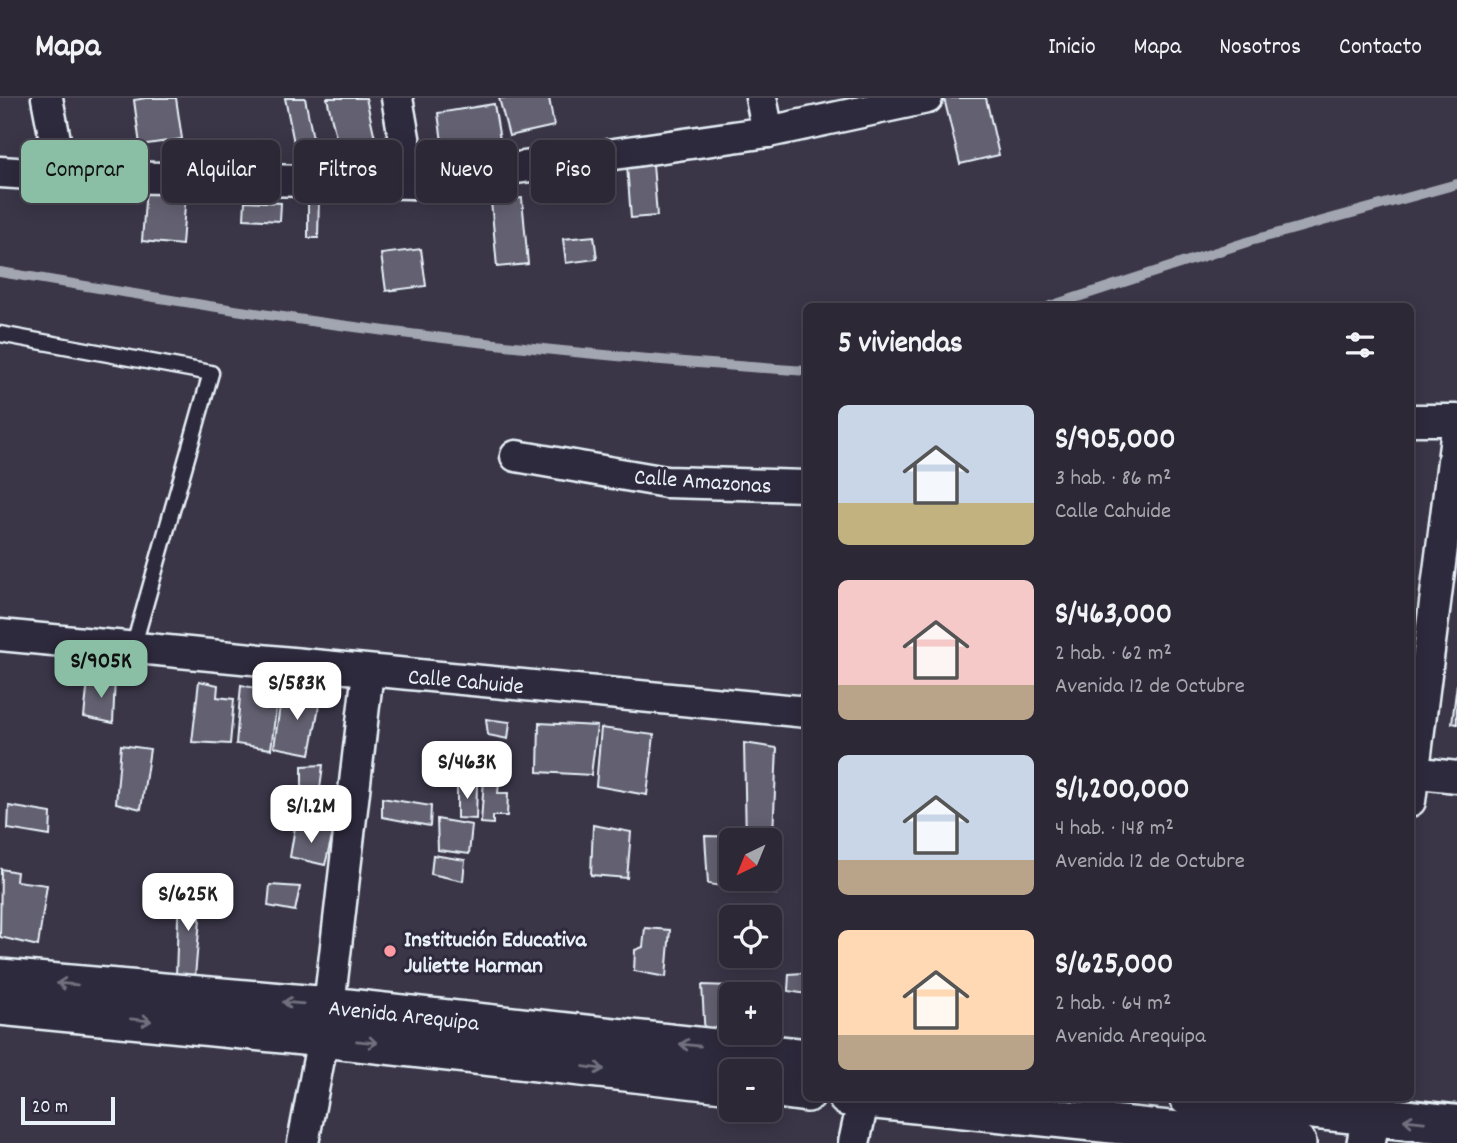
<!DOCTYPE html>
<html lang="es">
<head>
<meta charset="utf-8">
<style>
  :root { --surface:#2c2836; --page:#383442; --text:#f1f3f6; --muted:#a6a6ad; --line:#484451; --accent:#8abfa5 }
  body { margin:0; font-family:Dekko,sans-serif; background:var(--page); color:var(--text); height:100vh; display:flex; flex-direction:column; font-size:26px; white-space:nowrap }
  * { box-sizing:border-box; margin:0 }
  p { font-size:23px; color:var(--muted) }
  .icon { flex:none; width:38px; height:38px; fill:none; stroke:currentColor; stroke-width:2; stroke-linecap:round; stroke-linejoin:round }
  .map { position:relative; flex:1; overflow:hidden }
  .sheet { position:absolute; left:803px; top:205px; width:611px; height:798px; display:flex; flex-direction:column; background:var(--surface); border-radius:10px; box-shadow:0 4px 18px #0003,0 0 0 2px var(--line) }
  .sheet>* { flex:none }
  .banner { position:absolute; left:21px; top:42px; width:665px; height:63px; display:flex; gap:14px }
  .needle { width:46px; rotate:223deg }
  .fabs { position:absolute; left:719px; top:730px; display:grid; gap:14px }
  .fabs a { display:grid; place-items:center; width:63px; height:63px; border-radius:10px; background:var(--surface); box-shadow:0 4px 18px #0003,0 0 0 2px var(--line); font-size:35px }
  .scale { position:absolute; left:21px; bottom:18px; width:94px; box-sizing:border-box; padding-left:7px; border:4px solid #e8f1f8; border-top:0; font-size:19px; line-height:24px; white-space:nowrap; color:#e8f1f8; -webkit-text-stroke:5px #2f2a3d; paint-order:stroke }
  .price { position:absolute; translate:-50% -60px; padding:0 16px; border-radius:14px; background:#fff; color:#222; font-size:23px; line-height:46px; filter:drop-shadow(0 2px 4px #0008) }
  .price::after { content:''; position:absolute; left:50%; top:42px; width:21px; height:16px; margin-left:-10px; background:inherit; clip-path:polygon(0 0,100% 0,50% 100%) }
  .price.selected { background:var(--accent); color:#111 }
  ul { padding:0; list-style:none }
  li { display:flex; align-items:center; gap:21px; height:175px; padding:0 35px }
  li span { display:grid; place-items:center; flex:none; width:196px; height:140px; border-radius:10px; color:#555 }
  li>.icon { margin-inline-start:auto }
  span .icon { width:84px; height:84px; fill:#fffc; stroke-width:1 }
  li b { font-size:30px }
  h2 { display:flex; justify-content:space-between; align-items:center; height:84px; padding:0 35px; font-size:30px }
  .tag { padding:0 24px; border-radius:10px; background:var(--surface); box-shadow:0 4px 18px #0003,0 0 0 2px var(--line); font-size:24px; line-height:63px }
  .tag.selected { background:var(--accent); color:#111 }
  header { display:flex; align-items:center; gap:42px; box-sizing:border-box; height:98px; padding:0 35px; background:var(--surface); border-bottom:2px solid var(--line) }
  header strong { font-size:33px }
  nav { display:flex; gap:38px; margin-inline-start:auto; font-size:24px }
  .map>svg:first-child { display:block }
  .lines { fill:none; stroke-linecap:round; stroke-linejoin:round }
  .stream { stroke:#a2a6b1; stroke-width:10 }
  .building { fill:#636171; stroke:#e8f1f8; stroke-width:2 }
  .service-casing { stroke:#e8f1f8; stroke-width:19 }
  .minor-casing { stroke:#e8f1f8; stroke-width:35 }
  .tertiary-casing { stroke:#e8f1f8; stroke-width:42 }
  .secondary-casing { stroke:#e8f1f8; stroke-width:44 }
  .service { stroke:#2f2a3d; stroke-width:14 }
  .minor { stroke:#2f2a3d; stroke-width:30 }
  .tertiary { stroke:#2f2a3d; stroke-width:37 }
  .secondary { stroke:#2f2a3d; stroke-width:38 }
  .oneway { stroke:#70707e }
  .poi-dot { fill:#ff9aa2; stroke:#2f2a3d; stroke-width:2.5 }
  .labels { text-anchor:middle; stroke-width:6; stroke-linejoin:round; paint-order:stroke }
  .street-label { font-size:23px; fill:#e8f1f8; stroke:#2f2a3d }
  .poi-label { font-size:23px; font-weight:bold; fill:#e8f1f8; stroke:#2f2a3d; text-anchor:start }
</style>
</head>
<body>
<header>
<strong>Mapa</strong>
<nav><a>Inicio</a><a>Mapa</a><a>Nosotros</a><a>Contacto</a></nav>
</header>
<div class="map">
<svg width="1457" height="1045" viewBox="0 0 1457 1045">
  <rect width="100%" height="100%" fill="#3a3648"/>
  <filter id="ink" filterUnits="userSpaceOnUse"><feTurbulence type="fractalNoise" baseFrequency=".0143" numOctaves="2"/><feDisplacementMap in="SourceGraphic" scale="14" xChannelSelector="R" yChannelSelector="G"/><feConvolveMatrix kernelMatrix="1 2 1 2 8 2 1 2 1" color-interpolation-filters="sRGB"/></filter>
  <g filter="url(#ink)">
    <g class="lines">
      <g class="stream">
        <path d="M0 174C87 188 175 203 262 216 443 243 625 261 807 273"/>
        <path d="M1050 208 1250 143 1457 86"/>
      </g>
    </g>
    <g class="building">
      <path d="M146 0H176L182 41 140 47 134 2Z"/>
      <path d="M285 0H305L316 56 297 60Z"/>
      <path d="M327 0H366L377 49 340 57Z"/>
      <path d="M499 0H549L554 28 509 38Z"/>
      <path d="M944 0H986L999 57 960 66Z"/>
      <path d="M494 6 500 42 443 51 438 15Z"/>
      <path d="M653 66 657 118 631 120 627 68Z"/>
      <path d="M146 90 186 94 182 147 142 143Z"/>
      <path d="M308 98H319L318 140H308Z"/>
      <path d="M522 100 528 166 497 169 491 103Z"/>
      <path d="M245 103 281 105 280 123 244 121Z"/>
      <path d="M594 138 597 161 566 165 563 141Z"/>
      <path d="M421 151 426 188 386 193 381 156Z"/>
      <path d="M104 576 115 579 113 625 84 619 88 583 104 587Z"/>
      <path d="M199 583 218 587 217 599 234 601 230 646 192 644Z"/>
      <path d="M1457 586V626L1452 625Z"/>
      <path d="M241 587 278 595 271 651 236 646Z"/>
      <path d="M282 594 321 598 310 656 274 649Z"/>
      <path d="M486 621 510 624 508 641 488 637Z"/>
      <path d="M539 625 597 628 591 677 538 674Z"/>
      <path d="M601 630 654 637 647 697 596 688Z"/>
      <path d="M744 645 777 650 772 758H770V742H746Z"/>
      <path d="M121 647 150 651 141 711 116 705Z"/>
      <path d="M323 667 318 707 339 710V727L302 724V668Z"/>
      <path d="M484 681 499 685 498 695H508L507 718H493V726L481 725Z"/>
      <path d="M457 686H477L476 721 457 720Z"/>
      <path d="M382 700 431 708 430 728 382 719Z"/>
      <path d="M9 708 51 715 50 738 8 731Z"/>
      <path d="M437 721 472 727 469 756 438 752Z"/>
      <path d="M593 727 631 734 627 780 591 777Z"/>
      <path d="M295 729 333 735 325 767 290 759Z"/>
      <path d="M705 738 745 739 744 742H732V780H770V761L775 762 776 796 708 786Z"/>
      <path d="M433 757 465 762 463 783 431 776Z"/>
      <path d="M1 771 17 774 16 783 47 787 38 848 0 839Z"/>
      <path d="M270 787 300 789 295 813 268 808Z"/>
      <path d="M179 792 202 798 195 879 176 877Z"/>
      <path d="M645 830 670 832 666 879 634 873 635 852 643 849Z"/>
      <path d="M807 869V896L788 893 789 876 803 875 804 870Z"/>
      <path d="M702 887 732 888 729 942 705 940Z"/>
    </g>
    <g class="lines">
      <defs>
        <path id="service" d="M0 236 211 275 133 550"/>
        <g id="minor">
          <path d="M47 0 62 78"/>
          <path d="M397 0 412 85"/>
          <path d="M761 0 768 34"/>
          <path d="M0 74 62 78 412 85 768 34 927 0"/>
          <path d="M1410 322H1457"/>
          <path d="M516 358 666 384 807 388"/>
          <path d="M0 537 807 614"/>
          <path d="M1410 674 1457 679"/>
          <path d="M1410 703 1457 331"/>
          <path d="M303 1045 329 908 368 573"/>
          <path d="M854 1045 864 999"/>
        </g>
        <g id="tertiary">
          <path d="M0 880 329 908 807 960"/>
          <path d="M0 908 323 940 732 986"/>
          <path d="M770 990 807 995"/>
          <path d="M847 999 1297 1045"/>
          <path d="M1188 999 1371 1018 1366 1045"/>
        </g>
        <path id="secondary" d="M1371 1018 1457 1027"/>
      </defs>
      <use href="#service" class="service-casing"/>
      <use href="#minor" class="minor-casing"/>
      <use href="#tertiary" class="tertiary-casing"/>
      <use href="#secondary" class="secondary-casing"/>
      <use href="#service" class="service"/>
      <use href="#minor" class="minor"/>
      <use href="#tertiary" class="tertiary"/>
      <use href="#secondary" class="secondary"/>
    </g>
    <defs><path id="oneway-shaft" d="M-6 0H5M1.5-3L5.5 0L1.5 3" fill="none" stroke-width="1.6" stroke-linecap="round" stroke-linejoin="round" transform="scale(1.75)"/></defs>
    <g class="oneway">
      <use href="#oneway-shaft" transform="translate(67 886) rotate(-175)"/>
      <use href="#oneway-shaft" transform="translate(293 905) rotate(-175)"/>
      <use href="#oneway-shaft" transform="translate(141 922) rotate(6)"/>
      <use href="#oneway-shaft" transform="translate(367 944) rotate(6)"/>
      <use href="#oneway-shaft" transform="translate(690 947) rotate(-174)"/>
      <use href="#oneway-shaft" transform="translate(594 970) rotate(7)"/>
      <use href="#oneway-shaft" transform="translate(1414 1023) rotate(-174)"/>
    </g>
  </g>
  <circle class="poi-dot" cx="390" cy="853" r="7"/>
  <g class="labels">
    <g class="street-label">
      <text transform="translate(703 382) rotate(4)" y="8">Calle Amazonas</text>
      <text transform="translate(466 582) rotate(5)" y="8">Calle Cahuide</text>
      <text transform="translate(404 916) rotate(6)" y="8">Avenida Arequipa</text>
    </g>
    <g class="poi-label">
      <text x="404" y="848">Institución Educativa<tspan x="404" dy="26">Juliette Harman</tspan></text>
    </g>
  </g>
</svg>
<div class="fabs">
<a><svg class="needle" viewBox="-14 -14 28 28"><path d="M0-13l5 13h-10z" fill="#e53935"/><path d="M0 13l5-13h-10z" fill="#a6a6ad"/></svg></a>
<a><svg class="icon" aria-label="locate" viewBox="0 0 24 24"><circle cx="12" cy="12" r="6"/><path d="M12 2v4M12 18v4M2 12h4M18 12h4"/></svg></a>
<a>+</a>
<a>−</a>
</div>
<div class="scale">20 m</div>
<b class="price selected" style="left:101px;top:602px">S/905K</b>
<b class="price" style="left:297px;top:624px">S/583K</b>
<b class="price" style="left:467px;top:703px">S/463K</b>
<b class="price" style="left:311px;top:747px">S/1.2M</b>
<b class="price" style="left:188px;top:835px">S/625K</b>
<div class="banner">
<a class="tag selected">Comprar</a>
<a class="tag">Alquilar</a>
<a class="tag">Filtros</a>
<a class="tag">Nuevo</a>
<a class="tag">Piso</a>
</div>
<section class="sheet">
<h2>5 viviendas<svg class="icon" aria-label="filters" viewBox="0 0 24 24"><path d="M4 7h16M4 17h16"/><circle cx="9" cy="7" r="2"/><circle cx="15" cy="17" r="2"/></svg></h2>
<ul>
<li><span style="background:linear-gradient(#c9d6e8 70%,#c2b280 0)"><svg class="icon" aria-label="home" viewBox="0 0 24 24"><path d="M3 11l9-7 9 7M6 9v11h12V9"/></svg></span><div><b>S/905,000</b><p>3 hab. · 86 m²</p><p>Calle Cahuide</p></div></li>
<li><span style="background:linear-gradient(#f6c9c9 75%,#b9a48a 0)"><svg class="icon" aria-label="home" viewBox="0 0 24 24"><path d="M3 11l9-7 9 7M6 9v11h12V9"/></svg></span><div><b>S/463,000</b><p>2 hab. · 62 m²</p><p>Avenida 12 de Octubre</p></div></li>
<li><span style="background:linear-gradient(#c9d6e8 75%,#b9a48a 0)"><svg class="icon" aria-label="home" viewBox="0 0 24 24"><path d="M3 11l9-7 9 7M6 9v11h12V9"/></svg></span><div><b>S/1,200,000</b><p>4 hab. · 148 m²</p><p>Avenida 12 de Octubre</p></div></li>
<li><span style="background:linear-gradient(#ffd9b3 75%,#b9a48a 0)"><svg class="icon" aria-label="home" viewBox="0 0 24 24"><path d="M3 11l9-7 9 7M6 9v11h12V9"/></svg></span><div><b>S/625,000</b><p>2 hab. · 64 m²</p><p>Avenida Arequipa</p></div></li>
</ul>
</section>
</div>
</body>
</html>
